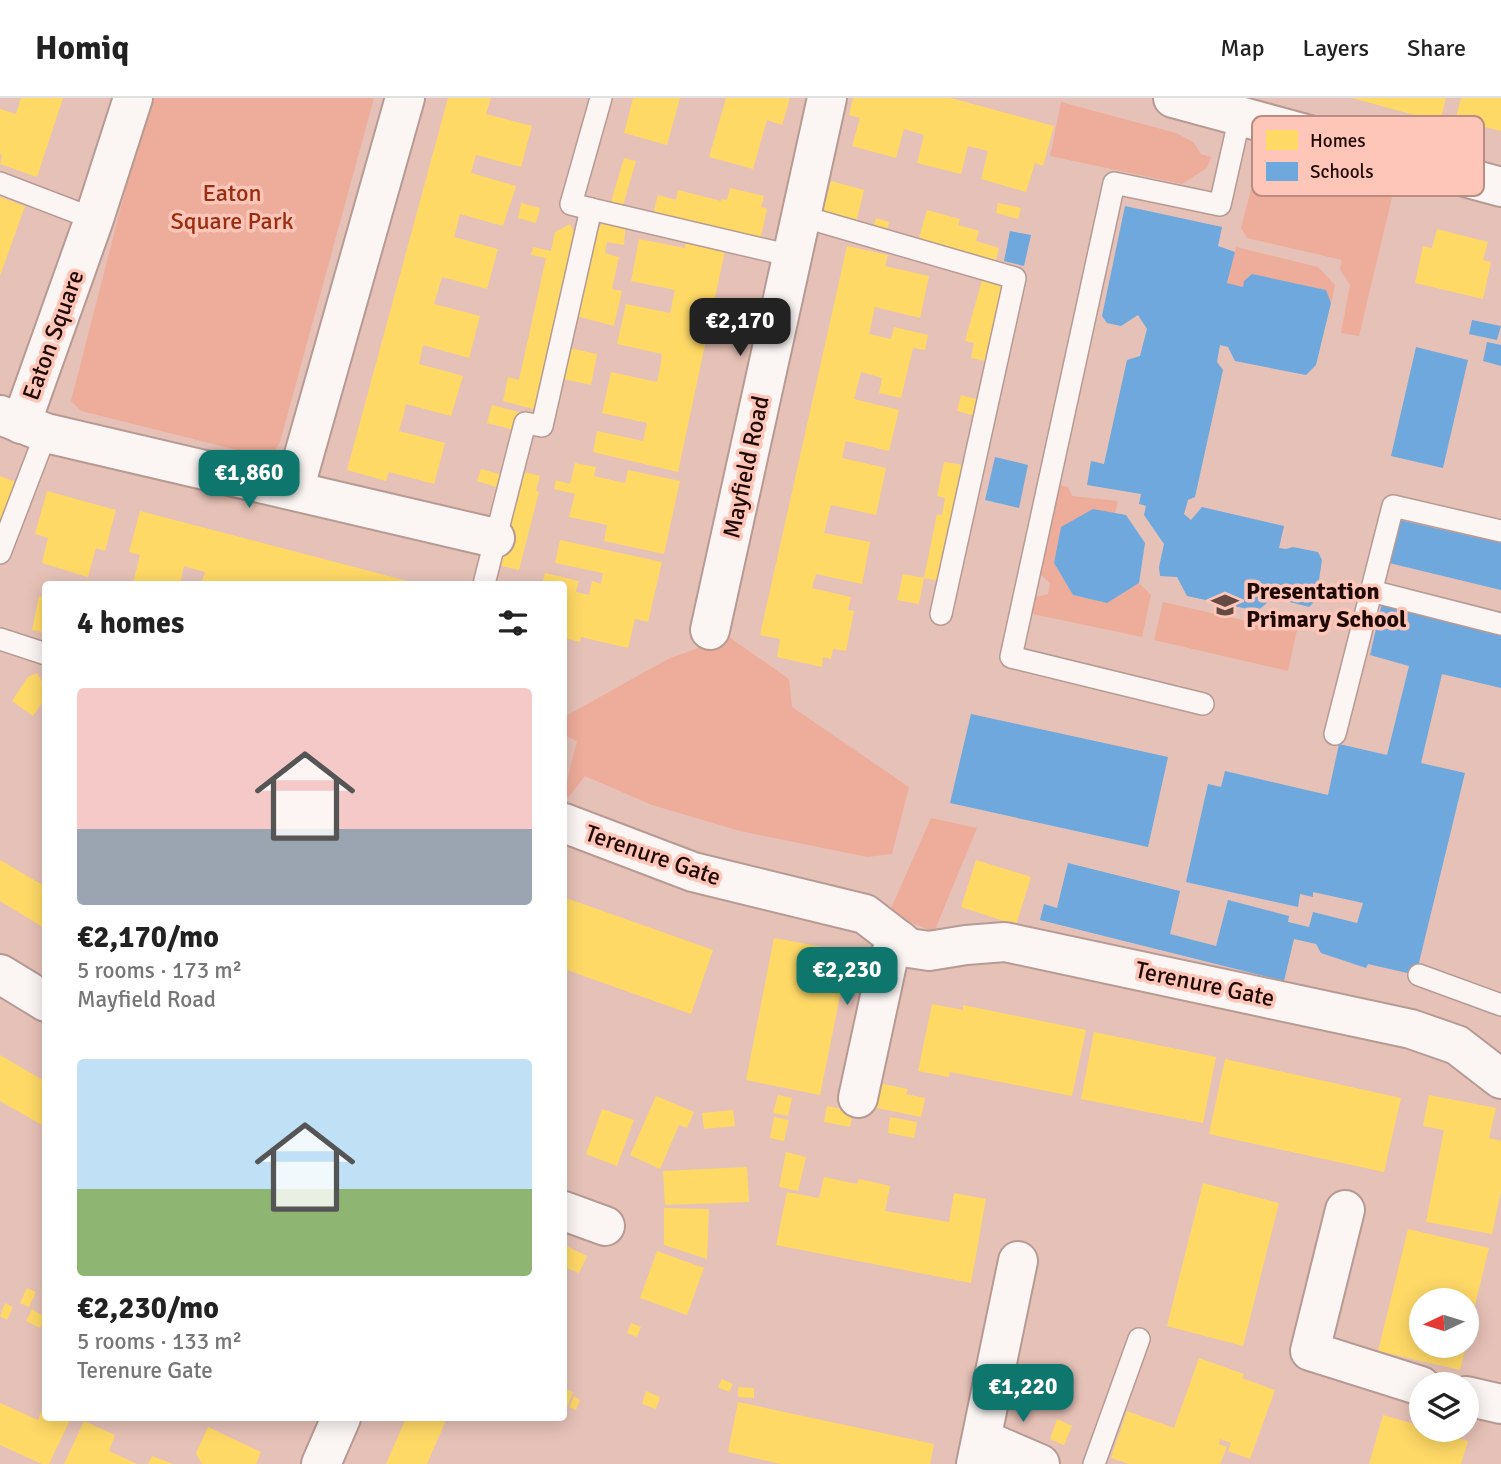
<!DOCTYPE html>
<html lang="en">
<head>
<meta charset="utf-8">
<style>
  :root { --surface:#fff; --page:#f2f2f2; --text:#222; --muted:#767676; --line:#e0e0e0; --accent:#0f766e }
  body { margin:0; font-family:Signika,sans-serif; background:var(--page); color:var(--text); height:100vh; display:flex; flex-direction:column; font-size:26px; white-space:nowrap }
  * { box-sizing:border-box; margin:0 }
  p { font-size:23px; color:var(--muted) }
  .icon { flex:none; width:38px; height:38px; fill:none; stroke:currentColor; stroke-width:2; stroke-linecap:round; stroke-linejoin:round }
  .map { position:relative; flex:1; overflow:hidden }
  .side { position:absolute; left:42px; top:483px; width:525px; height:840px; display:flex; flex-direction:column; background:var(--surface); border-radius:7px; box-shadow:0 4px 18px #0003 }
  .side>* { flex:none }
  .needle { width:46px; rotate:266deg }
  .buttons { position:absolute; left:1409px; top:1190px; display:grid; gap:14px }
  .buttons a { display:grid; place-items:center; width:70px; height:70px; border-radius:50%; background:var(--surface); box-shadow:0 4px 18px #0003; font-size:35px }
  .price { position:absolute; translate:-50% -60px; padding:0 16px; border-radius:14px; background:var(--accent); color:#fff; font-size:23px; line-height:46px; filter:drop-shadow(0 2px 4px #0008) }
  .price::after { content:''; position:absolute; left:50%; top:42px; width:21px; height:16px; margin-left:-10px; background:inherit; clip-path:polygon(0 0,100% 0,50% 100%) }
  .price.selected { background:#222; color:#fff }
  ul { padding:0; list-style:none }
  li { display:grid; align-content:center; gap:14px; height:371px; padding:0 35px }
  li span { display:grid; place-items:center; height:217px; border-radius:7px; color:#555 }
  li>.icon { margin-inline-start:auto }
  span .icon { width:126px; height:126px; fill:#fffc; stroke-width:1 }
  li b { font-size:30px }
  h2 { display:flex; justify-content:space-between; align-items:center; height:84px; padding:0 35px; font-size:30px }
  header { display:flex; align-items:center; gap:42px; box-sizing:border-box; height:98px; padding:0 35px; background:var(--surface); border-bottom:2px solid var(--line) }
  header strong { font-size:33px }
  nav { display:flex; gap:38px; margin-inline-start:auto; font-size:24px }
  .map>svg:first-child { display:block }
  .green { fill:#eeac9a }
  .homes { fill:#ffd966 }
  .schools { fill:#6fa8dc }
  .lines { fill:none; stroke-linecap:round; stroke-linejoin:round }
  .lane-casing { stroke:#b79a93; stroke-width:24 }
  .street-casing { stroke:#b79a93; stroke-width:42 }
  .lane { stroke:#fbf6f4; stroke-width:21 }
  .street { stroke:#fbf6f4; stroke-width:38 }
  .labels { text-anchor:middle; stroke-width:7; stroke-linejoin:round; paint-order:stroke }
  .park-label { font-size:24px; fill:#992d11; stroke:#fec6b8 }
  .street-label { font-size:24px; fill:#200904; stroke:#fec6b8 }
  .poi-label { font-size:24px; font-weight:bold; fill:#200904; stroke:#fec6b8; text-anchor:start }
  .key { fill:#fec6b8; stroke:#bb8d82; stroke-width:2 }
  .key-label { font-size:19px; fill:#200904 }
</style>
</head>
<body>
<header>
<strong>Homiq</strong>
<nav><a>Map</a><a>Layers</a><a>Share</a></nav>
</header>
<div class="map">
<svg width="1501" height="1366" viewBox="0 0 1501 1366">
  <rect width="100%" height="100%" fill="#e6c1b7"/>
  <g class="green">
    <path d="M149 0H374L280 344 273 356 265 359 81 313 71 303Z"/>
    <path d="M1061 4 1176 35 1193 44 1201 56 1211 59 1207 70 1182 86 1050 58Z"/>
    <path d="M1259 61 1393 95 1359 238 1341 235 1350 187 1340 171 1342 162 1247 140 1241 130Z"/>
    <path d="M1236 149 1318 169 1335 187 1331 205 1326 192 1253 177 1243 189 1227 185Z"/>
    <path d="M1053 386 1068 389 1072 398 1118 403 1115 415 1061 429 1054 465 1073 497 1107 505 1139 485 1151 497 1142 539 1028 515 1032 500 1048 496 1050 485 1034 471Z"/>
    <path d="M1163 504 1255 525 1257 513 1299 523 1288 573 1154 542Z"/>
    <path d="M729 539 789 581 792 609 909 689 892 756 867 759 740 733 652 707 585 678 568 700 564 695 577 643 564 637V619L668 561Z"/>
    <path d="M931 720 977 730 934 834 889 815Z"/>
  </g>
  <g class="homes">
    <path d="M21 0H63L37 79 0 66 2 57 0 56V11L16 16Z"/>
    <path d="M448 0H491L486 16 532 28 521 69 476 57 471 75 516 88 503 128 460 116 454 139 498 151 487 191 442 179 434 206 480 218 469 260 423 247 419 266 463 278 451 318 406 306 403 319 399 333 445 345 434 386 389 374 386 383 347 372Z"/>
    <path d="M633 0H680L667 47 624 35Z"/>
    <path d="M726 0H790L782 27 767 22 753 71 709 59Z"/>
    <path d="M853 0H951L1054 28 1043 68 1035 65 1026 94 981 81 988 53 968 48 961 76 917 65 924 37 904 31 896 60 852 48 860 20 849 17Z"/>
    <path d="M1352 0H1446L1440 24Z"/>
    <path d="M1461 0H1501V33L1485 29 1482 42 1452 35Z"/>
    <path d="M624 60 636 63 622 111 610 107Z"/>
    <path d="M831 83 864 92 856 125 822 116Z"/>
    <path d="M730 90 764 98 761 109 767 111 760 143 653 116 658 97 676 102 678 92 721 103V101L727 102Z"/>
    <path d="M0 99 25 108 0 178Z"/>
    <path d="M521 105 540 110 536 125 518 120Z"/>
    <path d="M998 105 1021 110 1018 121 996 115Z"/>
    <path d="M927 112 960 121 958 127 979 133 976 143 999 150 995 165 918 143Z"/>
    <path d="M876 120 889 124 887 134 873 130Z"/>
    <path d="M604 124H626L624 147 607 144 605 155 619 159 612 191 622 193 614 228 576 218 594 135Z"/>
    <path d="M570 126 577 140 540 304 533 311 503 303 508 279 519 282 546 160 531 157 533 149 551 153 555 134Z"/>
    <path d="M1437 131 1488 144 1483 162 1491 164 1483 201 1415 185 1423 148 1432 150Z"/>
    <path d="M687 139 726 148 678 374 593 354 597 333 643 343 647 325 602 315 611 274 657 284 660 270 662 256 617 246 626 206 670 215 675 192 631 183 639 141 685 150Z"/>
    <path d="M847 148 888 157 885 168 929 178 920 220 875 209 869 236 891 241 894 229 928 237 925 252 913 250 901 300 879 295 882 280 861 274 854 301 899 312 889 353 846 343 842 360 886 370 876 417 831 407 824 435 870 444 862 486 816 476 812 490 851 499 848 512 854 513 846 553 833 551 831 561 823 559 822 569 777 559 780 541 760 537Z"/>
    <path d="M982 182 1006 188 989 264 971 260 974 245 965 243Z"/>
    <path d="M570 250 597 256 591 287 563 281Z"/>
    <path d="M961 297 980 302 976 318 957 313Z"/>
    <path d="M492 307 519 314 514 332 487 325Z"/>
    <path d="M944 364 964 367 941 483 924 480 919 506 897 502 903 476 924 480 937 416 942 417 945 400 937 398Z"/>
    <path d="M575 365 596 369 594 378 625 385 628 372 680 383 664 456 604 443 607 427 569 419 575 396 554 391 556 382 570 386Z"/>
    <path d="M481 371 503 377 499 390 477 383Z"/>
    <path d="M520 373 540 378 536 393 539 394 519 472 498 467Z"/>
    <path d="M0 378 16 384 0 425Z"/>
    <path d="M47 393 116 412 105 453 96 450 88 479 42 465 48 440 35 436Z"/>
    <path d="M140 413 400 481 418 486H256L249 485 248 486H201L205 474 184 468 180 486H139L133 485 140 457 129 454Z"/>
    <path d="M560 442 662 464 648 524 635 521 628 550 581 539 580 544 564 540V486H542L545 475 579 483 576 494 589 497 592 483 601 486 603 475 555 465Z"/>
    <path d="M39 498 46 500V535L32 532Z"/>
    <path d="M37 575 46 591V599L33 618 12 603 28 579Z"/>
    <path d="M0 762 46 789V831L0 803Z"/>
    <path d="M976 762 1031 779 1016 827 961 809Z"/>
    <path d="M566 800 713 852 691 916 564 871V808Z"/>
    <path d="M774 840 849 854 820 997 746 982Z"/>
    <path d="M932 906 963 912V907L1086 932 1072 998 950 974 949 979 918 973Z"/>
    <path d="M1094 934 1216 959 1203 1025 1081 1001Z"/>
    <path d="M0 957 46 984V1020L42 1027 0 1003Z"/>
    <path d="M1225 961 1401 1000 1384 1074 1209 1036Z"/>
    <path d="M873 984 908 991 906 996 925 1000 921 1019 868 1008Z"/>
    <path d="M778 997 792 1000 788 1018 773 1015Z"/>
    <path d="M1429 997 1496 1010 1489 1040 1501 1043V1093L1492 1136 1426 1124 1444 1032 1423 1028Z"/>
    <path d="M656 998 694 1014 687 1030 679 1027 660 1071 630 1057Z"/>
    <path d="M827 1008 853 1013 850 1029 824 1024Z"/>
    <path d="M602 1011 634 1022 617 1068 586 1056Z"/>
    <path d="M733 1012 735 1028 704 1031 702 1015Z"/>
    <path d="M774 1019 789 1022 784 1043 770 1040Z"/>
    <path d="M890 1019 917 1024 914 1040 888 1035Z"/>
    <path d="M786 1054 806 1059 798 1093 779 1089Z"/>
    <path d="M747 1069 749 1104 665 1107 663 1073Z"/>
    <path d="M824 1079 857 1086 859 1081 890 1088 885 1113 949 1124 954 1095 986 1101 971 1185 776 1147 787 1094 819 1100Z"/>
    <path d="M1203 1085 1279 1105 1243 1248 1167 1228Z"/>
    <path d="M664 1110 709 1111 707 1161 664 1147Z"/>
    <path d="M1408 1131 1489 1150 1467 1240 1466 1202H1421V1248H1466L1460 1272 1378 1253Z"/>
    <path d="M564 1147 587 1158 579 1175 564 1169Z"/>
    <path d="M657 1153 704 1170 687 1217 640 1200Z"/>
    <path d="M27 1190 36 1194 29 1209 20 1205Z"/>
    <path d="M5 1205 13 1209 7 1222 0 1218Z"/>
    <path d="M32 1211 45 1219 40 1230 26 1223Z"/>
    <path d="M631 1225 641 1229 637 1239 627 1235Z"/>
    <path d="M1199 1260 1244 1276 1242 1280 1275 1292 1250 1361 1228 1353 1231 1345 1220 1341 1219 1346 1227 1349 1220 1366H1129L1111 1360 1127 1313 1174 1330Z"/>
    <path d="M722 1281 733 1286 729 1294 718 1289Z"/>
    <path d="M738 1289 754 1290V1300L738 1299Z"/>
    <path d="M564 1290 573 1294 567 1310 564 1309Z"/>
    <path d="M646 1293 660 1299 656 1311 642 1306Z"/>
    <path d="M574 1298 580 1302 576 1312 569 1309Z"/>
    <path d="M738 1304 934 1346 930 1366H781L728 1354Z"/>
    <path d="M0 1305 38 1322 42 1311 46 1312V1320H71L49 1366H42L0 1347Z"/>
    <path d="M1383 1317 1421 1328V1332H1432L1468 1343 1461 1366H1369Z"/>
    <path d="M406 1320H447L427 1366H386Z"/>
    <path d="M1057 1321 1072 1328 1064 1347 1050 1341Z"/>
    <path d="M84 1323 115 1337 109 1353 137 1366H64Z"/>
    <path d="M208 1329 261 1354 256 1366H202L196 1355Z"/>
    <path d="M152 1358 173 1366H148Z"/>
  </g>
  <g class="schools">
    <path d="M1125 108 1222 129 1218 148 1235 154 1227 185 1243 189 1244 183 1252 176 1326 192 1331 205 1316 267 1306 277 1235 263 1228 249 1220 247 1217 264 1223 272 1195 399 1188 402 1184 416 1191 422 1202 409 1284 428 1279 450 1286 451 1293 449 1318 454 1322 462 1316 502 1309 509 1282 502 1270 489 1266 506 1257 513 1187 498 1177 479 1160 478 1159 469 1164 446 1144 417 1146 408 1139 406 1141 396 1087 387 1091 363 1104 366 1127 262 1140 258 1147 231 1138 217 1121 228 1107 225 1102 218Z"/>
    <path d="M1010 133 1031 137 1024 168 1004 163Z"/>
    <path d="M1472 222 1501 228 1497 242 1469 236Z"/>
    <path d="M1487 244 1501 247V268L1483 263Z"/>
    <path d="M1416 249 1468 262 1443 370 1391 358Z"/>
    <path d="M995 359 1028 367 1019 410 985 402Z"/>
    <path d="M1093 411 1126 417 1145 445 1139 485 1107 505 1073 497 1054 465 1061 429Z"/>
    <path d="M1395 421 1501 445V492L1385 464Z"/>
    <path d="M1382 505 1501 534V590L1442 576 1421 665 1465 675 1416 877 1368 866 1366 870 1321 855 1316 846 1294 841 1284 883 1040 822 1044 806 1057 810 1068 765 1180 793 1170 836 1216 848 1228 802 1289 818 1288 824 1309 829 1313 814 1357 825 1363 805 1313 794V799L1300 796 1298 809 1186 784 1208 686 1221 689 1225 673 1328 697 1339 646 1387 657 1409 568 1370 557Z"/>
    <path d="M971 616 1168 659 1148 749 950 705Z"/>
  </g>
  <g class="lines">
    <defs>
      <g id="lane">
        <path d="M0 85 94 121"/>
        <path d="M591 111 571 106 601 0"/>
        <path d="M801 118 1015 180 941 516"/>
        <path d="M0 455 46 335"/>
        <path d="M484 486 525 325 542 328 591 111 792 158"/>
        <path d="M1371 493 1501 526"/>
        <path d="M0 541 46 556"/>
        <path d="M1203 606 1011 559 1114 85 1220 107 1240 18"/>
        <path d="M1335 636 1393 408 1501 433"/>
        <path d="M1419 877 1501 907"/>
        <path d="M1094 1366 1139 1241"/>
      </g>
      <g id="street">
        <path d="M1173 0 1501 89"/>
        <path d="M0 317 46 335 495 440"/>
        <path d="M21 326 94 121 133 0"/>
        <path d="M294 392 405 0"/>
        <path d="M710 532 827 0"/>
        <path d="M564 725 693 774 865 816 909 850 929 853 966 847 1005 844 1411 931 1457 947 1501 981"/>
        <path d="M0 876 46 904"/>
        <path d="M858 1000 888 861 899 842"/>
        <path d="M1345 1112 1310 1253 1421 1288"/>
        <path d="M564 1113 605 1128"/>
        <path d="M1466 1298 1501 1306"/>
        <path d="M982 1341 1040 1366"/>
        <path d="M321 1366 341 1320"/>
        <path d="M976 1366 1018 1163"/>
      </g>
    </defs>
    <use href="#lane" class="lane-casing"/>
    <use href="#street" class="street-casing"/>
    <use href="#lane" class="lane"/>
    <use href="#street" class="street"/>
  </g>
  <defs>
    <symbol id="school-bare" viewBox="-9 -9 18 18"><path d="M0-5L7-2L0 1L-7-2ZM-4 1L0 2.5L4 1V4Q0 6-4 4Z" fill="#654943" stroke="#fec6b8" stroke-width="2.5" paint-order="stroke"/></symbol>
  </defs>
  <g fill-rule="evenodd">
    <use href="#school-bare" x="1206" y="488" width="38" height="38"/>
  </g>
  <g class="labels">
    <g class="park-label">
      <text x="232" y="103">Eaton<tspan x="232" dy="28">Square Park</tspan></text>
    </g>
    <g class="street-label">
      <text transform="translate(53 237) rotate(-70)" y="8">Eaton Square</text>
      <text transform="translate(746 369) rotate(-78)" y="8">Mayfield Road</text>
      <text transform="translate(653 757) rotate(19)" y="8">Terenure Gate</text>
      <text transform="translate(1205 886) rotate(12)" y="8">Terenure Gate</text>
    </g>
    <g class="poi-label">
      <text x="1246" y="501">Presentation<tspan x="1246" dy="28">Primary School</tspan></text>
    </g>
  </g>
  <rect x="1252" y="18" width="232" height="80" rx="10" class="key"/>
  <rect x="1266" y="32" width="32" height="20" fill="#ffd966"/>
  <rect x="1266" y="64" width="32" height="19" fill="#6fa8dc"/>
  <g class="key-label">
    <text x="1310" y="49">Homes</text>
    <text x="1310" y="80">Schools</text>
  </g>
</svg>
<div class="buttons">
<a><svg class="needle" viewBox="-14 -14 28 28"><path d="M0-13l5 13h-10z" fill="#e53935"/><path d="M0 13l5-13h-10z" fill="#767676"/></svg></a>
<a><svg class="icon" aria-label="layers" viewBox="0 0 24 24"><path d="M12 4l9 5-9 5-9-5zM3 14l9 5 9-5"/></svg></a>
</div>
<b class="price selected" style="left:740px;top:260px">€2,170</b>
<b class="price" style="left:249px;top:412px">€1,860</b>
<b class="price" style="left:847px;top:909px">€2,230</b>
<b class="price" style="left:1023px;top:1326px">€1,220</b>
<section class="side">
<h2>4 homes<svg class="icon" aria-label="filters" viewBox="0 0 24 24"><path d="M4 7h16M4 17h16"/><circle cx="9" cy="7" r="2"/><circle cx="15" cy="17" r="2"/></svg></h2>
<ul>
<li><span style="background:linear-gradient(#f6c9c9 65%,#9aa5b1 0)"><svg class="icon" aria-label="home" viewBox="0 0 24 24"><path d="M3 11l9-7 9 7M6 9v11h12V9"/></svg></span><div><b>€2,170/mo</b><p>5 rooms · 173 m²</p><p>Mayfield Road</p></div></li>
<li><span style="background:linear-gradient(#bfe0f5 60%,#8fb573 0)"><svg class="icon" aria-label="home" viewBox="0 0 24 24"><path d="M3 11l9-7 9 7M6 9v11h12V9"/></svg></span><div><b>€2,230/mo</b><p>5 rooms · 133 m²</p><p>Terenure Gate</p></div></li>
</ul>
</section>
</div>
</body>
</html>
